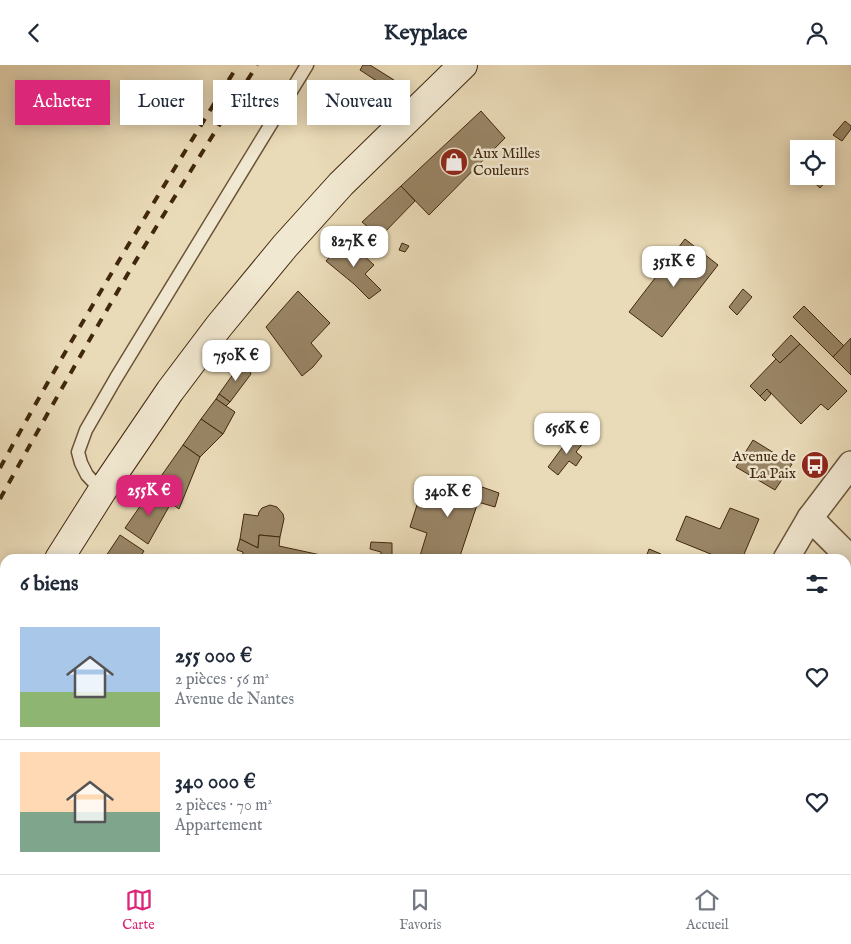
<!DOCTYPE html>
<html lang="fr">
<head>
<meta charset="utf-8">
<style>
  :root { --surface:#fff; --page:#f6f6f7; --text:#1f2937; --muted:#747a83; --line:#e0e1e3; --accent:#db2777 }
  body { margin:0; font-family:"IM FELL English",serif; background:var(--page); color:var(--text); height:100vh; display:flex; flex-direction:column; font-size:19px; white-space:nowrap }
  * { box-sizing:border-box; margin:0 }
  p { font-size:16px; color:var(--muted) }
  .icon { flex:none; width:28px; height:28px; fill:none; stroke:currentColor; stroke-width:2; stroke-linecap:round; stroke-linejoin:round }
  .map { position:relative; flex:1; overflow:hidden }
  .panel { position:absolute; left:0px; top:489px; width:851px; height:321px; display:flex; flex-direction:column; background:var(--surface); border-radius:15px 15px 0 0; box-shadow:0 2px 12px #0003 }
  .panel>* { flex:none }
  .banner { position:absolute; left:15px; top:15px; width:500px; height:45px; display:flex; gap:10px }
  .tools { position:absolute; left:790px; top:75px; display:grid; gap:10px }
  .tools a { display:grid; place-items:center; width:45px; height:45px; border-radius:0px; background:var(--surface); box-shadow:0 2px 12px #0003; font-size:25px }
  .price { position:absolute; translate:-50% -42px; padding:0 11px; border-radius:10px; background:#fff; color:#222; font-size:16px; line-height:32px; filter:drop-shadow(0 1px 2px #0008) }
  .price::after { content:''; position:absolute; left:50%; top:30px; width:15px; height:11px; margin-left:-8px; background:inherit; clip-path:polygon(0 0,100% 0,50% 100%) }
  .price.selected { background:var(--accent); color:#fff }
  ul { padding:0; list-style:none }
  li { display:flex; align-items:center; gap:15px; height:125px; padding:0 20px }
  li+li { border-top:1px solid var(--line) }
  li span { display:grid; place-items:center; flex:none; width:140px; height:100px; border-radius:0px; color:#555 }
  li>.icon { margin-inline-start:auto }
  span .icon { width:60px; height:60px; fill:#fffc; stroke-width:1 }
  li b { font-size:21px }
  h2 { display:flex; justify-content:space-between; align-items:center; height:60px; padding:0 20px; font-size:21px }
  .pill { padding:0 18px; border-radius:0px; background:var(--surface); box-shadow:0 2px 12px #0003; font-size:18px; line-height:45px }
  .pill.selected { background:var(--accent); color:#fff }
  header { display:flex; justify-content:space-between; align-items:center; height:65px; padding:0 20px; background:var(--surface); font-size:22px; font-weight:800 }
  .dock { display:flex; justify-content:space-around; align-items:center; height:70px; border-top:1px solid var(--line); background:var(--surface); font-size:14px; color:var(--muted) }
  .dock a { display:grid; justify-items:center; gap:2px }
  .dock .selected { color:var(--accent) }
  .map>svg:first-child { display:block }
  .building { fill:#998566; stroke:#41270d }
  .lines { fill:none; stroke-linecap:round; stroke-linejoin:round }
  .lane-casing { stroke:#6b5438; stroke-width:15 }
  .street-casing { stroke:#6b5438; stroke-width:28 }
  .secondary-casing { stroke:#41270d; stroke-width:30 }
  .lane { stroke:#f1e8d1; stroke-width:12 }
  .street { stroke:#f1e8d1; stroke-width:25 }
  .secondary { stroke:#f1e8d1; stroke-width:28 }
  .rail { stroke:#41270d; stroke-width:4; stroke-dasharray:9 9; stroke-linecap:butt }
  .labels { text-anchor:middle; stroke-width:5; stroke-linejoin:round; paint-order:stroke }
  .poi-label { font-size:15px; fill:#41270d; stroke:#f1e8d1; text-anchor:start }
</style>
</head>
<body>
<header><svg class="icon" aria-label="back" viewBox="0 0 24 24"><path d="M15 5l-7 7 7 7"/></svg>Keyplace<svg class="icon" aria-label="person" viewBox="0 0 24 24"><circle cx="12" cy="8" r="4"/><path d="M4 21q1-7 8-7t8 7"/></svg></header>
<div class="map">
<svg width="851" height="809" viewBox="0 0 851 809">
  <rect width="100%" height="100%" fill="#eadbb8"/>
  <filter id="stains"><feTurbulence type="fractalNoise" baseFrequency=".004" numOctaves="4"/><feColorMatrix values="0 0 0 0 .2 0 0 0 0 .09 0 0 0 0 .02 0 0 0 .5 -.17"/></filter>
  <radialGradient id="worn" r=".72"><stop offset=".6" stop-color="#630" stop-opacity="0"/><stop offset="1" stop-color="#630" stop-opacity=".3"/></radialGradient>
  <g class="building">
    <path d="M363 0H370L394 15 389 24 360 5Z"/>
    <path d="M481 46 505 73 429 150 401 121Z"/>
    <path d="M845 56 851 61V64L842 76 833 70Z"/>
    <path d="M807 111H824L828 114 820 123Z"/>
    <path d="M401 121 415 136 380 172 362 157Z"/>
    <path d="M346 174 374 200 365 209 381 225 369 234 354 219 326 196Z"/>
    <path d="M685 174 718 200 662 272 629 247Z"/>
    <path d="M402 178 409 181 405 187 399 185Z"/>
    <path d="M743 224 752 232 737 250 729 242Z"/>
    <path d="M298 226 330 258 311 278 322 291 313 302 302 311 266 262Z"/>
    <path d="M804 241 844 281 833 292 793 252Z"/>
    <path d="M791 270 800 279 780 298 772 290Z"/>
    <path d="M851 273V310L833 292Z"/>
    <path d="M800 279 847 326 828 345 821 339 801 359 767 324 760 331 750 321 776 294 780 298Z"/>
    <path d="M244 294 251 309 230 337 219 329Z"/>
    <path d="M767 324 771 329 765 336 760 331Z"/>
    <path d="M219 329 230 337 226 341 216 334Z"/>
    <path d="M216 334 235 347 223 369 201 354Z"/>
    <path d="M201 354 223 369 200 392 183 380Z"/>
    <path d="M573 368 584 377 576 387 582 392 576 401 569 396 558 410 548 402Z"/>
    <path d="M753 375 792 399 775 425 736 402Z"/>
    <path d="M183 380 200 392 179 444 152 424Z"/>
    <path d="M465 416 499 428 495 442 478 437 459 494H419L427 468 410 462 424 418 460 430Z"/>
    <path d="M152 424 171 438 148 479 125 463Z"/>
    <path d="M270 440 277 442 283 449 284 454 280 472 259 470 258 483 240 474 244 449 258 451 259 447 262 443Z"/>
    <path d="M730 443 759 454 742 494H723L676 475 686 451 720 464Z"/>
    <path d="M120 470 144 486 139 494H104Z"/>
    <path d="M259 470 280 472 279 481 330 492 329 494H242L243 487 237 485 240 474 258 483Z"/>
    <path d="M371 477 392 478V494H381V487L370 484Z"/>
    <path d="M649 484 661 489 659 494H649L646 492Z"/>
    <path d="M5 646V665L0 661V653Z"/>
    <path d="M307 805H344V809H306Z"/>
    <path d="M605 805H627L625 809H603Z"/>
    <path d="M733 805H760L768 809H731Z"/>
  </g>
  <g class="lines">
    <defs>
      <path id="lane" d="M102 426 87 410 81 398 78 387 86 365 116 313 307 0"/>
      <g id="street">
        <path d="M810 453 851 494"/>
        <path d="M786 494 810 453 851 399"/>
        <path d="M374 809V805"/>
        <path d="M648 809 649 805"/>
      </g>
      <g id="secondary">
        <path d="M59 494 102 426 170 326 219 261 285 181 341 119 463 0"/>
        <path d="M0 588 5 579"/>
      </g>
    </defs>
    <use href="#lane" class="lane-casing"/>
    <use href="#street" class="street-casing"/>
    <use href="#secondary" class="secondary-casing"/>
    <use href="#lane" class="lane"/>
    <use href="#street" class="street"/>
    <use href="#secondary" class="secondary"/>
    <g class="rail">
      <path d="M0 403C75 266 156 133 238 0"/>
      <path d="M0 434C42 358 85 282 129 207 171 137 214 68 257 0"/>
    </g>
  </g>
  <defs>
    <symbol id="shop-disc" viewBox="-11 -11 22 22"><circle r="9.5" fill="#8f2418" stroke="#f1e8d1"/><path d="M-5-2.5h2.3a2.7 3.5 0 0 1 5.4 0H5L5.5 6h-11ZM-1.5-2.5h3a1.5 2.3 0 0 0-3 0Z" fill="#fff"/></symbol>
    <symbol id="bus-disc" viewBox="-11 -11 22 22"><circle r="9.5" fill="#8f2418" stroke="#f1e8d1"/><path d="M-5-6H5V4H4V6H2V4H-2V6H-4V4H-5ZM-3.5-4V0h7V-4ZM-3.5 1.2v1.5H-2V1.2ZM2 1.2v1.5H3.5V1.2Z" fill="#fff"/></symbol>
  </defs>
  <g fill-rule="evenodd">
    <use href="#shop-disc" x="438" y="81" width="32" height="32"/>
    <use href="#bus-disc" x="799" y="384" width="32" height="32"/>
  </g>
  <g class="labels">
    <g class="poi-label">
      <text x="473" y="93">Aux Milles<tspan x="473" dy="17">Couleurs</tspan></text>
      <text x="796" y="396" text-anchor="end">Avenue de<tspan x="796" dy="17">La Paix</tspan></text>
    </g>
  </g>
  <rect width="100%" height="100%" filter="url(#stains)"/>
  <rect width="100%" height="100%" fill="url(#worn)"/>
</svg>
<div class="tools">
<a><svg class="icon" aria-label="locate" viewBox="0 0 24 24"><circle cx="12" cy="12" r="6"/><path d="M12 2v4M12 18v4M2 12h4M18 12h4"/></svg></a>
</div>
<b class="price" style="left:354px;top:203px">827K €</b>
<b class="price" style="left:674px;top:223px">351K €</b>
<b class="price" style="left:236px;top:317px">750K €</b>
<b class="price" style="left:567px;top:390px">656K €</b>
<b class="price selected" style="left:149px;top:452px">255K €</b>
<b class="price" style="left:448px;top:453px">340K €</b>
<div class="banner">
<a class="pill selected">Acheter</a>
<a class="pill">Louer</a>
<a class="pill">Filtres</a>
<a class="pill">Nouveau</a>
</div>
<section class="panel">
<h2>6 biens<svg class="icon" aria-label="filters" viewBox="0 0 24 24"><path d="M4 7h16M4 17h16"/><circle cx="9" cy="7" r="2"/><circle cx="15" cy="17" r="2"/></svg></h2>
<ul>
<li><span style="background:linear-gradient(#a9c7e8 65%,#8fb573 0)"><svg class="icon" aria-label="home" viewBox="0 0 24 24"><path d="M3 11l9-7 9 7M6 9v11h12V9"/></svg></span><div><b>255 000 €</b><p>2 pièces · 56 m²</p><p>Avenue de Nantes</p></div><svg class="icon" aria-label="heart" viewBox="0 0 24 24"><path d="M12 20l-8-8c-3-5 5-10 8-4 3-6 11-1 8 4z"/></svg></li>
<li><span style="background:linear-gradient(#ffd9b3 60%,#7fa58c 0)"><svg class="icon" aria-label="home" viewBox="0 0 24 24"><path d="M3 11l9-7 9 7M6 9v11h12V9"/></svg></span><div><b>340 000 €</b><p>2 pièces · 70 m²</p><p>Appartement</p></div><svg class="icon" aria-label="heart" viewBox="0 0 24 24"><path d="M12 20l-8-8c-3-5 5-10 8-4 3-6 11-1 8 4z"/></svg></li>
</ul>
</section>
</div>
<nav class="dock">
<a class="selected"><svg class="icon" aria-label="map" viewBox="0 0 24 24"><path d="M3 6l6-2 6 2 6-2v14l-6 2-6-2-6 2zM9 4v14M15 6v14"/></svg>Carte</a>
<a><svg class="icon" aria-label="saved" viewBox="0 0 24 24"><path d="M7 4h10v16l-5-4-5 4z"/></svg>Favoris</a>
<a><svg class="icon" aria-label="home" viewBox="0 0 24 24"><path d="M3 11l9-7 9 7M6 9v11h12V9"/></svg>Accueil</a>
</nav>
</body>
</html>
